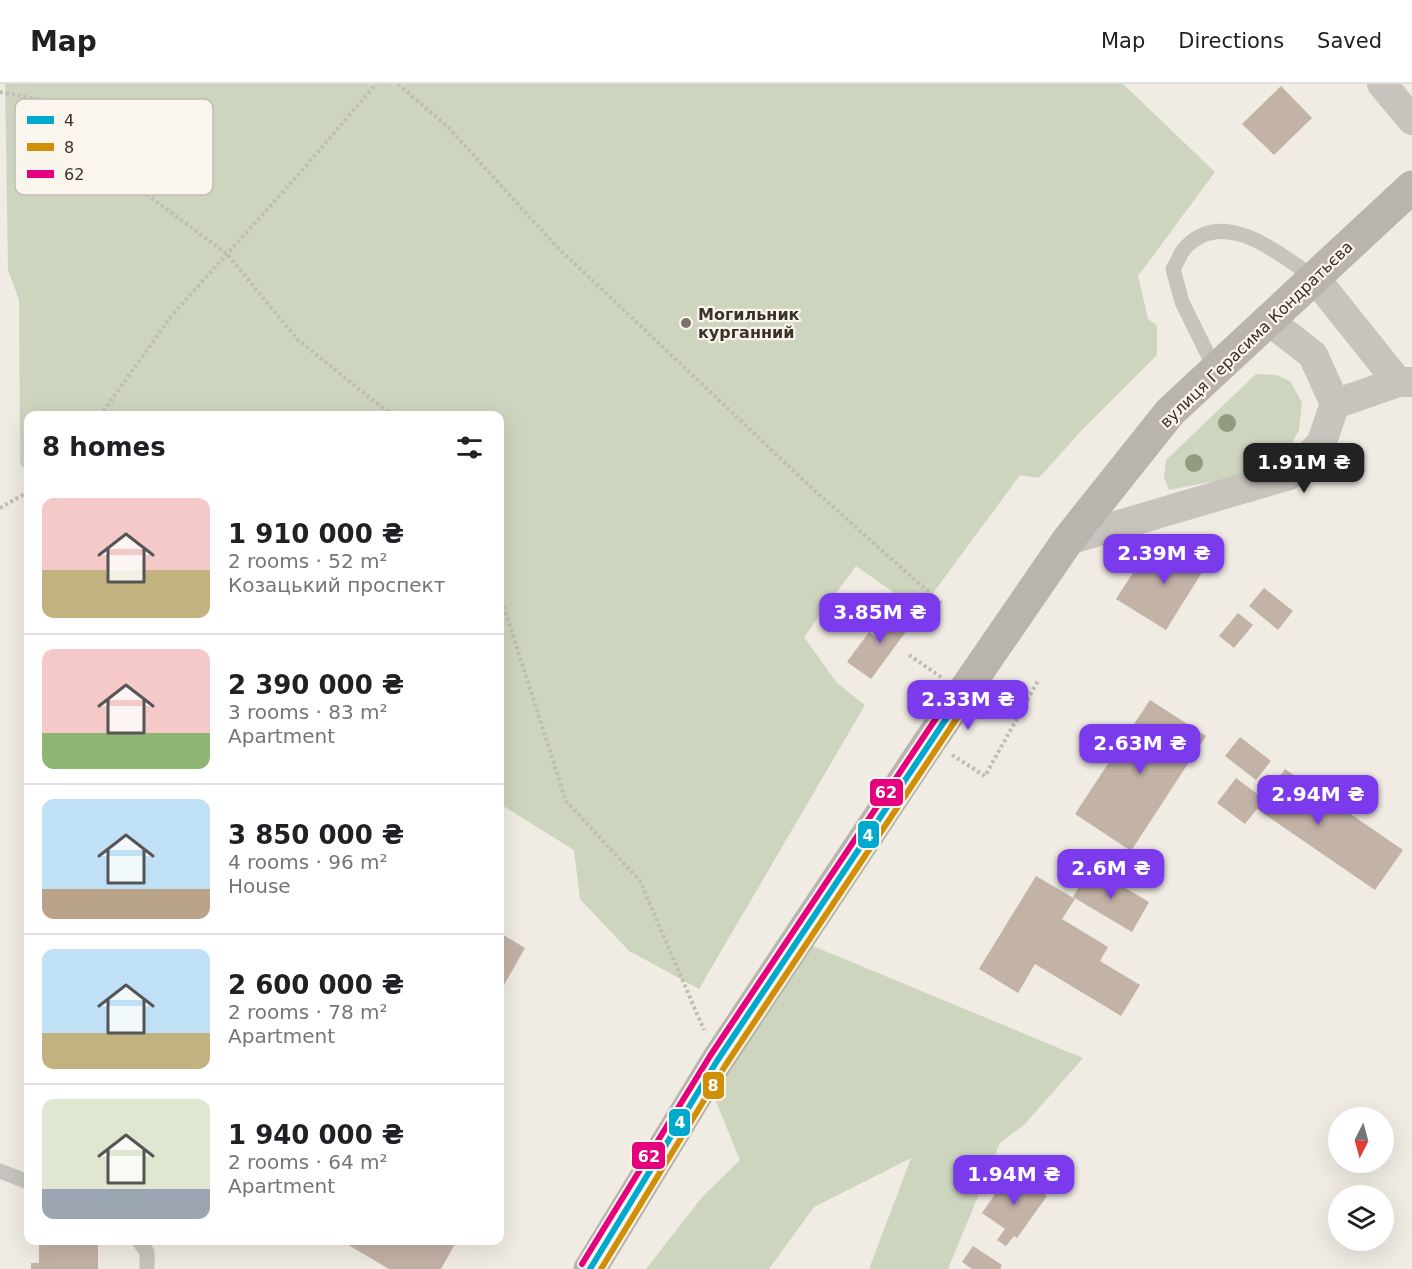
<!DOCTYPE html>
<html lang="en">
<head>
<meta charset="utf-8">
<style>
  :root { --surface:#fff; --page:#f6f6f6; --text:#202124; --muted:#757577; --line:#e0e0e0; --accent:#7c3aed }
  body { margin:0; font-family:"DejaVu Sans",sans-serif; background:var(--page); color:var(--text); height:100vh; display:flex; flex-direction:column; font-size:22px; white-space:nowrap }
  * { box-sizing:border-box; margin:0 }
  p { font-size:20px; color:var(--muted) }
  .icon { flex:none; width:33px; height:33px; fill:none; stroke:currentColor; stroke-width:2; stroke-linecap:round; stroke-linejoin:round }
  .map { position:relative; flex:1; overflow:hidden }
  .side { position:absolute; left:24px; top:327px; width:480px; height:834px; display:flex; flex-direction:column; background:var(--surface); border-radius:12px; box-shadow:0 6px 24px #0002 }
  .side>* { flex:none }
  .needle { width:39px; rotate:186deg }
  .controls { position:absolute; left:1328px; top:1023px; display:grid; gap:12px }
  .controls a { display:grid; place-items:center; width:66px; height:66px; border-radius:50%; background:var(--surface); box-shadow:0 6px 24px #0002; font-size:30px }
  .price { position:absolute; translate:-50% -51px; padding:0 14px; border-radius:12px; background:var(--accent); color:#fff; font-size:20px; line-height:39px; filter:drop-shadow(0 2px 3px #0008) }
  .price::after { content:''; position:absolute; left:50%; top:36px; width:18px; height:14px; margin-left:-9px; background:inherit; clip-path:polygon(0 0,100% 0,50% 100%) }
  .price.on { background:#222; color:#fff }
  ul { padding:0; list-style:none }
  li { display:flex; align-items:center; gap:18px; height:150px; padding:0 18px }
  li+li { border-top:2px solid var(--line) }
  li span { display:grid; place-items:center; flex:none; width:168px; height:120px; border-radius:12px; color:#555 }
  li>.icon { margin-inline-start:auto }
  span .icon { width:72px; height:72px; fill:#fffc; stroke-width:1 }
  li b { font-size:26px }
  h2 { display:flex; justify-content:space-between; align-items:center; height:72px; padding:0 18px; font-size:26px }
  header { display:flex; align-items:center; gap:36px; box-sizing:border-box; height:84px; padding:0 30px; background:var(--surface); border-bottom:2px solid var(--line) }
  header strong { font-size:28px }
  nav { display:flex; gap:33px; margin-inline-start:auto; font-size:21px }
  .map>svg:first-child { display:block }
  .green { fill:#ced5be }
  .building { fill:#c3b2a6 }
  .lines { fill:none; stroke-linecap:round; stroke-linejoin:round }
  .path { stroke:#c1bcb5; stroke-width:4; stroke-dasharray:3 3; stroke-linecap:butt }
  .lane { stroke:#c8c3bd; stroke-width:15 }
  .street { stroke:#c8c3bd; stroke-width:30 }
  .secondary { stroke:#b9b4ad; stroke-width:33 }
  .bus-1-casing { stroke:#fbf6ed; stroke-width:10 }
  .bus-2-casing { stroke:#fbf6ed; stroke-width:10 }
  .bus-3-casing { stroke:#fbf6ed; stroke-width:10 }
  .bus-1 { stroke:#00a9ce; stroke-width:6 }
  .bus-2 { stroke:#d18f08; stroke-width:6 }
  .bus-3 { stroke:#e5007d; stroke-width:6 }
  .tree { fill:#919b80 }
  .poi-dot { fill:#7a726b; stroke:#fbf6ed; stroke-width:2 }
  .labels { text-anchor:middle; stroke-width:4.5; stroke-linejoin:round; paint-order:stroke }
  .poi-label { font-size:16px; font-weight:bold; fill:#3a312a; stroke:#fbf6ed; text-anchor:start }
  .street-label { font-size:16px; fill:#3a312a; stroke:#fbf6ed }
  .key { fill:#fbf6ed; stroke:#c1bbb2; stroke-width:1.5 }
  .key-label { font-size:16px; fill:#3a312a }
  .line-badge { stroke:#fbf6ed; stroke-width:2 }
  .badge-label { font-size:16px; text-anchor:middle; font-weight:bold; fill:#fff }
</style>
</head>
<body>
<header>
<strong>Map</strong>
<nav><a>Map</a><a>Directions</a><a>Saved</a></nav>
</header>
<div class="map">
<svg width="1412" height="1185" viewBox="0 0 1412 1185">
  <rect width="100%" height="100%" fill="#f0ece4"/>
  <g class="green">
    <path d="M5 0H1123L1215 88 1138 192 1148 235 1157 241V271L1081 347 1039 394 1020 391 920 527 856 482 804 553 837 599 865 621 699 905 629 867 580 815 574 766 500 720V332H28V389L20 380 19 216 8 186Z"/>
    <path d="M1256 290 1277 291 1291 298 1302 319 1299 346 1283 376 1256 389 1169 406 1164 394 1166 376Z"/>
    <path d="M808 860 1083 974 1025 1040 1000 1059 948 1185H869L911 1074 814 1123 769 1185H646L703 1112 740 1076 714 1013Z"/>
  </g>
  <g class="building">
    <path d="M1281 2 1312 34 1274 71 1242 40Z"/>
    <path d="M1182 456 1211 474 1166 546 1116 515 1143 473 1163 485Z"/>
    <path d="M1264 504 1293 527 1278 546 1249 522Z"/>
    <path d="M890 521 913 538 871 595 847 578 869 548 876 553 889 535 883 531Z"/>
    <path d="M1238 529 1253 541 1234 564 1219 552Z"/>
    <path d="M1150 616 1206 652 1131 767 1075 730Z"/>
    <path d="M1240 653 1271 677 1256 696 1225 672Z"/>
    <path d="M1285 685 1403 766 1375 806 1257 725 1245 740 1217 719 1236 694 1264 715Z"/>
    <path d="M1090 783 1149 818 1132 848 1073 813Z"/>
    <path d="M1036 792 1075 815 1062 835 1108 863 1100 877 1140 901 1121 932 1035 880 1018 909 979 885Z"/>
    <path d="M500 849 525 864 500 908Z"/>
    <path d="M1011 1087 1047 1112 1017 1154 1014 1152 1006 1162 997 1156 1005 1145 982 1129Z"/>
    <path d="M39 1156H98V1185H31V1179H39Z"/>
    <path d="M340 1156H455L456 1158 441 1185H389Z"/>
    <path d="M973 1162 1002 1181 1000 1185H972L962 1178Z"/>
  </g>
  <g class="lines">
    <g class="path">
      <path d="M398 0 449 44 555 161 814 406 941 519"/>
      <path d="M0 8 56 19 134 101 227 170 298 256 393 332"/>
      <path d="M100 332 172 231 299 90 376 0"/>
      <path d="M0 424 28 408"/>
      <path d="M500 511 566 717 640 797 704 946"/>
      <path d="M909 571 941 593"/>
      <path d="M952 671 985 692 1039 595"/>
    </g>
    <g class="lane">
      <path d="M1215 285 1182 218 1173 185C1177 179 1180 170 1184 165 1223 121 1278 170 1314 193"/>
      <path d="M0 1087 28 1098"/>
      <path d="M138 1156 147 1168V1185"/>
    </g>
    <g class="street">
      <path d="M1382 0 1412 36"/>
      <path d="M1314 193 1398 298"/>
      <path d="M1335 320 1398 298H1412"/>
      <path d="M1068 456 1289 391 1321 360 1335 320 1313 271 1268 236"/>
    </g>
    <path class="secondary" d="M590 1185 717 977 930 657 1068 456 1170 328 1412 103"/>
    <defs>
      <path id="bus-1" d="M590 1185 717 977 964 608"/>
      <path id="bus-2" d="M601 1185 725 982 971 613"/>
      <path id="bus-3" d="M582 1180 710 972 957 603"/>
    </defs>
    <use href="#bus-1" class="bus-1-casing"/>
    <use href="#bus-2" class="bus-2-casing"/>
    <use href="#bus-3" class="bus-3-casing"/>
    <use href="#bus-1" class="bus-1"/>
    <use href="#bus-2" class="bus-2"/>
    <use href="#bus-3" class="bus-3"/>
  </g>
  <g class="tree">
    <circle cx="1227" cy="339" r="9"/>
    <circle cx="1194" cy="379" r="9"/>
  </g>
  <circle class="poi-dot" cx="686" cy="239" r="6"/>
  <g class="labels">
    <g class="poi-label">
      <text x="698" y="236">Могильник<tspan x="698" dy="18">курганний</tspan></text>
    </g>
    <g class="street-label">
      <text transform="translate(1256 250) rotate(-44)" y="6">вулиця Герасима Кондратьєва</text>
    </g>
  </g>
  <rect x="15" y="15" width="198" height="96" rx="9" class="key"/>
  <rect x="27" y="32" width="27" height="8" fill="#00a9ce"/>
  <rect x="27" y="59" width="27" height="8" fill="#d18f08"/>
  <rect x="27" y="86" width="27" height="8" fill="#e5007d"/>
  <g class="key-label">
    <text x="64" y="42">4</text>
    <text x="64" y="69">8</text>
    <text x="64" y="96">62</text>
  </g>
  <g class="line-badge">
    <rect x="869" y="694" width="35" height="29" rx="6" fill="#e5007d"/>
    <rect x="857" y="736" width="23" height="29" rx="6" fill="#00a9ce"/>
    <rect x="702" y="987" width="23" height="29" rx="6" fill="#d18f08"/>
    <rect x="668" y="1024" width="23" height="29" rx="6" fill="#00a9ce"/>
    <rect x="631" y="1057" width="35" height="29" rx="6" fill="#e5007d"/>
  </g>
  <g class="badge-label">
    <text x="886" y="714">62</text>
    <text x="868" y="757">4</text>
    <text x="713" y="1007">8</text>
    <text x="680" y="1044">4</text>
    <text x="649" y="1078">62</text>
  </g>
</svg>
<div class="controls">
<a><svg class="needle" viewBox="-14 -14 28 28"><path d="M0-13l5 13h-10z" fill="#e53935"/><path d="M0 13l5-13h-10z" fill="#757577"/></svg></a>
<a><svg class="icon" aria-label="layers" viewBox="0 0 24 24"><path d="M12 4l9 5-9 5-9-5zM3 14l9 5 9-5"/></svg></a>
</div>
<b class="price on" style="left:1304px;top:410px">1.91M ₴</b>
<b class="price" style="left:1164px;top:501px">2.39M ₴</b>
<b class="price" style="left:880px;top:560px">3.85M ₴</b>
<b class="price" style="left:968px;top:647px">2.33M ₴</b>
<b class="price" style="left:1140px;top:691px">2.63M ₴</b>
<b class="price" style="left:1318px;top:742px">2.94M ₴</b>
<b class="price" style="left:1111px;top:816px">2.6M ₴</b>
<b class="price" style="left:1014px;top:1122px">1.94M ₴</b>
<section class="side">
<h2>8 homes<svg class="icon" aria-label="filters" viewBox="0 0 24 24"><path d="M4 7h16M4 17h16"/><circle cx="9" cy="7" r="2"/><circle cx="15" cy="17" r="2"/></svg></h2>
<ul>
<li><span style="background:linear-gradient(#f6c9c9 60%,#c2b280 0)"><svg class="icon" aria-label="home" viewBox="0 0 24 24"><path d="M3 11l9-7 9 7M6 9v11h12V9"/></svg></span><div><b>1 910 000 ₴</b><p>2 rooms · 52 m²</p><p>Козацький проспект</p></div></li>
<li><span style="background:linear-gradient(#f6c9c9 70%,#8fb573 0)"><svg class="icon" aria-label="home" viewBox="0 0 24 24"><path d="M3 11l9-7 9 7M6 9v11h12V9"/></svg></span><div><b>2 390 000 ₴</b><p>3 rooms · 83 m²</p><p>Apartment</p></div></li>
<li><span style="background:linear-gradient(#bfe0f5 75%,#b9a48a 0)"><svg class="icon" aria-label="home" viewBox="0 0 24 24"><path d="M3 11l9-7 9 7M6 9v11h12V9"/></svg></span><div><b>3 850 000 ₴</b><p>4 rooms · 96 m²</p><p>House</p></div></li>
<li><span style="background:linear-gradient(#bfe0f5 70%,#c2b280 0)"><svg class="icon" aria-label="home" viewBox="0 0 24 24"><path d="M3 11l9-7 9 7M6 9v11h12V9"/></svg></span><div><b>2 600 000 ₴</b><p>2 rooms · 78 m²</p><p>Apartment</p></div></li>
<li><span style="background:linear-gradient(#dfe7d0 75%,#9aa5b1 0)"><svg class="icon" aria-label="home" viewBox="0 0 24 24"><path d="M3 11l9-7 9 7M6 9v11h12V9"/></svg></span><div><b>1 940 000 ₴</b><p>2 rooms · 64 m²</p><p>Apartment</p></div></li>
</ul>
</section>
</div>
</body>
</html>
